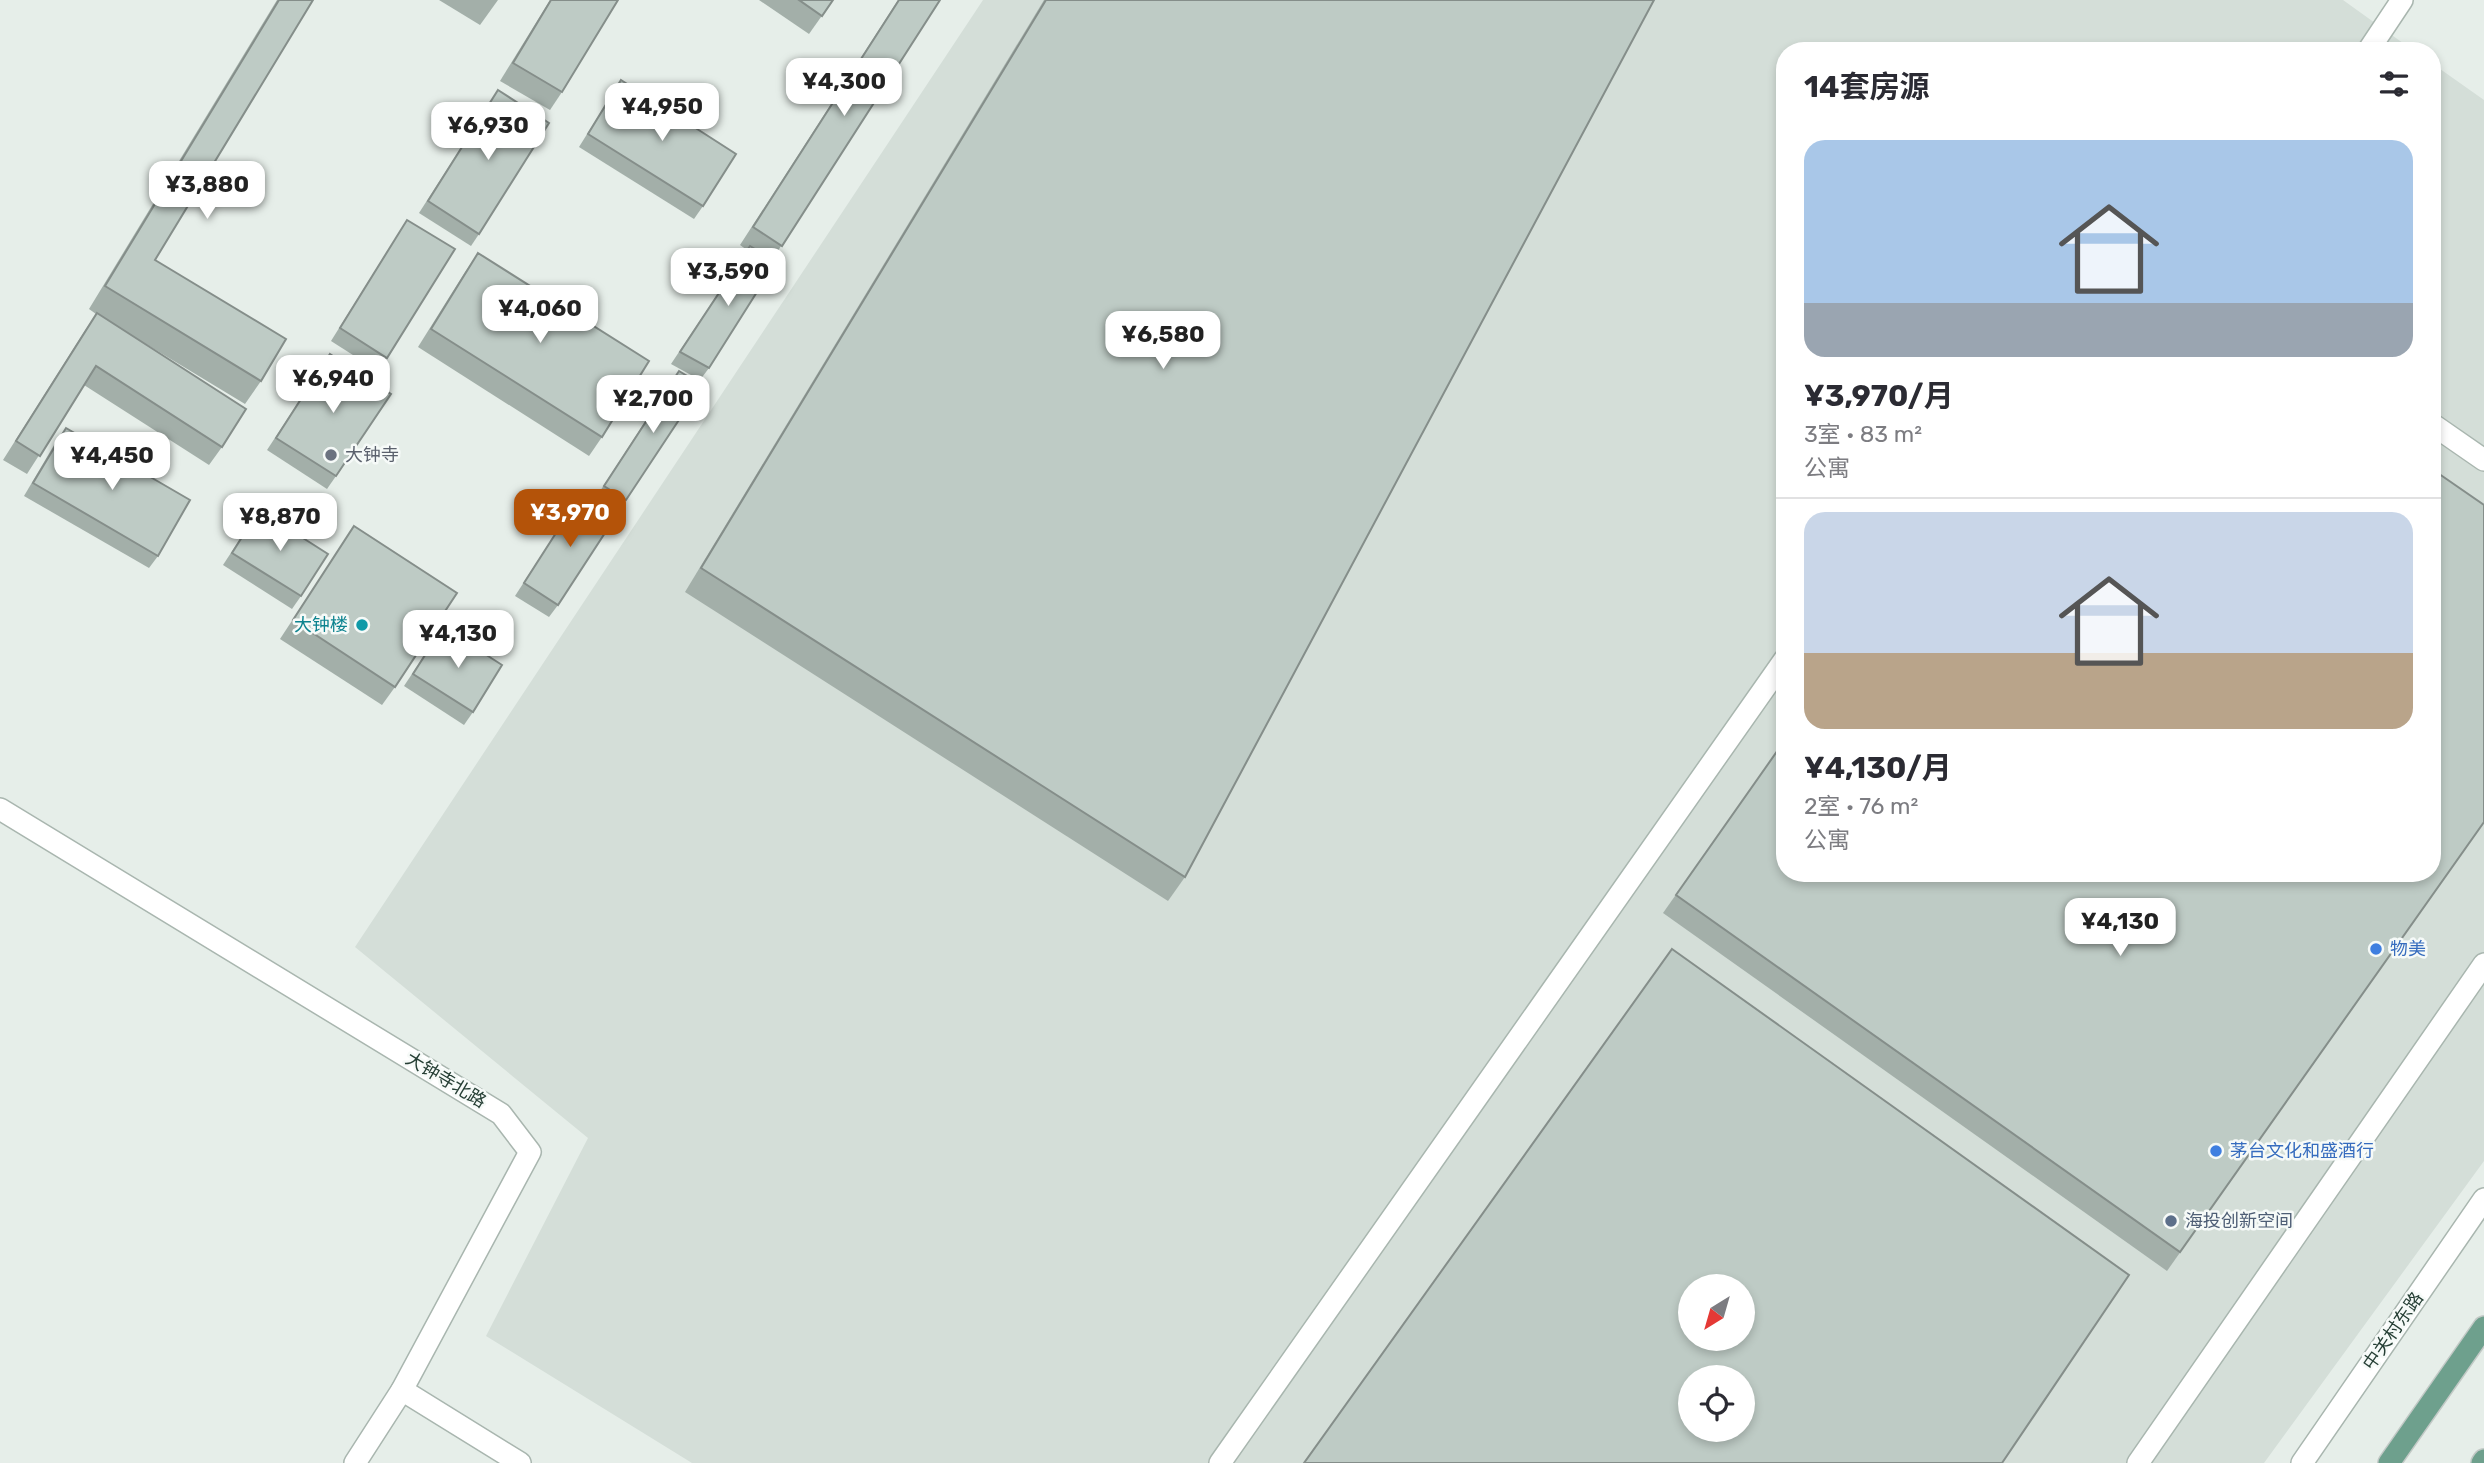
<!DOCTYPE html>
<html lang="zh">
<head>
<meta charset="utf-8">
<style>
  :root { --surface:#fff; --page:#f7f7f7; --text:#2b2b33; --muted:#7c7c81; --line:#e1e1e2; --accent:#b45309 }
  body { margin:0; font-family:Rubik,"Noto Sans SC",sans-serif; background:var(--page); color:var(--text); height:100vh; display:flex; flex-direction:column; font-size:26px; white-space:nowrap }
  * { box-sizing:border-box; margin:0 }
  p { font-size:23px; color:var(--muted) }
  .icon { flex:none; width:38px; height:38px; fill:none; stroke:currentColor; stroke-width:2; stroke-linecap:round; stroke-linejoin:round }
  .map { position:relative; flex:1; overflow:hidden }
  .side { position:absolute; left:1776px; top:42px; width:665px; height:840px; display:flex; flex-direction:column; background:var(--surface); border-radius:28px; box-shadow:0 4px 10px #0003 }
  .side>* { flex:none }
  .needle { width:46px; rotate:217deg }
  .fabs { position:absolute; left:1678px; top:1274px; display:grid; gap:14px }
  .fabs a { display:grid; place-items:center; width:77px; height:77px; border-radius:50%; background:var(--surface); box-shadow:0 4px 10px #0003; font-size:35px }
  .price { position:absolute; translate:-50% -60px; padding:0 16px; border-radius:14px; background:#fff; color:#222; font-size:23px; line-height:46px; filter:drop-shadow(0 2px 4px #0008) }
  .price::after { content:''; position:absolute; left:50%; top:42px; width:21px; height:16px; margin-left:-10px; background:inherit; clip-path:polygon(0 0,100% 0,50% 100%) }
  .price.active { background:var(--accent); color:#fff }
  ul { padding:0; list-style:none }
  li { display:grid; align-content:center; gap:14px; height:371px; padding:0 28px }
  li+li { border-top:2px solid var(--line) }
  li span { display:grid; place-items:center; height:217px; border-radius:21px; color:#555 }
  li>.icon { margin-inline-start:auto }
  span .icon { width:126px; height:126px; fill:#fffc; stroke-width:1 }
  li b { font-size:30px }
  h2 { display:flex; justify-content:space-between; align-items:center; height:84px; padding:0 28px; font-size:30px }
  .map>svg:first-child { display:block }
  .built { fill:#d4ded8; fill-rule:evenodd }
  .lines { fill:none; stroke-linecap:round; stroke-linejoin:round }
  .minor-casing { stroke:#a9b6af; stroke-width:24 }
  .major-casing { stroke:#c2c9c6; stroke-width:24 }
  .minor { stroke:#fff; stroke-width:21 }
  .major { stroke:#6ea08d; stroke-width:21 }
  .wall { fill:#a3afa9 }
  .building { fill:#becbc5; stroke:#858e8a; stroke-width:2; fill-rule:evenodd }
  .worship-dot { fill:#6b7280; stroke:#f6faf8; stroke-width:2.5 }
  .culture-dot { fill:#0f9aa8; stroke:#f6faf8; stroke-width:2.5 }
  .shop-dot { fill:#3f7fe0; stroke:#f6faf8; stroke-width:2.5 }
  .service-dot { fill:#5c6f8a; stroke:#f6faf8; stroke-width:2.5 }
  .labels { text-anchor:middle; stroke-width:5; stroke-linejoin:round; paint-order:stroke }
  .worship-label { font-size:18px; fill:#5b616d; stroke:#f6faf8; text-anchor:start }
  .culture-label { font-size:18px; fill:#0d838f; stroke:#f6faf8; text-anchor:end }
  .shop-label { font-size:18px; fill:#366cbe; stroke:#f6faf8; text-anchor:start }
  .street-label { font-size:18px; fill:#263f35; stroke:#f6faf8 }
  .service-label { font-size:18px; fill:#4e5e75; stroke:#f6faf8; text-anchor:start }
</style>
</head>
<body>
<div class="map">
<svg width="2484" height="1463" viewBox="0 0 2484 1463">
  <rect width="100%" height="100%" fill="#e6eee9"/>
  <path class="built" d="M983 0H2343L2414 51H1785V873H2432L2433 64 2484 100V1161L2264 1463H692L486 1336 588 1138 355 947ZM1690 1286H1743V1339H1690ZM1690 1377H1743V1430H1690Z"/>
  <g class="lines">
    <defs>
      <g id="minor">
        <path d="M2368 51 2402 0"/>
        <path d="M2432 424 2484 460"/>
        <path d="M0 809 501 1114 530 1152 402 1390 355 1463"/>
        <path d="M402 1390 520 1463"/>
        <path d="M1220 1463 1785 659"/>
        <path d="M2138 1463 2484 964"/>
        <path d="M2302 1463 2484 1199"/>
      </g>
      <g id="major">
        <path d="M2389 1463 2484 1327"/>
        <path d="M2482 1463 2484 1460"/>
      </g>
    </defs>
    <use href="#minor" class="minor-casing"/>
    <use href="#major" class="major-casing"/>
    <use href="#minor" class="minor"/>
    <use href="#major" class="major"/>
  </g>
  <g class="wall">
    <path d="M277 0H313L155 260 261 381 245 404 136 338 222 447 209 465 84 385 27 474 3 460 84 332 96 314 89 309Z"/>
    <path d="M439 0H498L480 25Z"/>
    <path d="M550 0H618L562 92 550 110 500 81Z"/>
    <path d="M759 0H833L809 34Z"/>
    <path d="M898 0H940L772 260 709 368 700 380 671 364 747 250 740 245Z"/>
    <path d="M1044 0H1654L1185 877 1168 901 685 592Z"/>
    <path d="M621 80 703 206 694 219 579 147Z"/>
    <path d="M498 90 479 234 471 246 419 213Z"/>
    <path d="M407 220 387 358 378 371 331 341Z"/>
    <path d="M478 253 602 437 589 456 418 347 465 272Z"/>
    <path d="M330 354 336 476 327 489 267 450Z"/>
    <path d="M670 383 626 500 617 513 595 499Z"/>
    <path d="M66 428 158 556 149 568 24 496 57 440Z"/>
    <path d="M581 494 558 605 549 617 515 596Z"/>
    <path d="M259 510 301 596 292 609 223 565Z"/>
    <path d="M354 526 395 687 382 705 280 639Z"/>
    <path d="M443 627 473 712 464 725 404 686Z"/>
    <path d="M1785 740 2484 822 2167 1271 1663 913Z"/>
  </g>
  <g class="building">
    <path d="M279 0H313L155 260 286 339 261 381 105 286Z"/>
    <path d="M551 0H618L562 92 513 63Z"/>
    <path d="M799 0H833L822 16Z"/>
    <path d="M899 0H940L782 246 753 227Z"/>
    <path d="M1046 0H1654L1185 877 701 568Z"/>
    <path d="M621 80 736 154 703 206 588 134Z"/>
    <path d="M498 90 549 123 479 234 428 201Z"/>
    <path d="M407 220 455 249 387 358 340 328Z"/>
    <path d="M750 246 776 262 709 368 680 352Z"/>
    <path d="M478 253 649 361 602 437 431 329Z"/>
    <path d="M97 313 246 409 222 447 96 366 40 456 16 441Z"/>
    <path d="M330 354 391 394 336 476 276 438Z"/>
    <path d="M679 371 702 385 626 500 604 486Z"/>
    <path d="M66 428 190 500 158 556 33 483Z"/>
    <path d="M2432 469 2484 505V822L2180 1252 1676 895 1785 740V873H2432Z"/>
    <path d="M581 494 616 516 558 605 524 583Z"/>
    <path d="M259 510 328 554 301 596 232 553Z"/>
    <path d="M354 526 457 593 395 687 293 620Z"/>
    <path d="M443 627 502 665 473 712 413 674Z"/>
    <path d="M1672 949 2129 1275 2002 1463H1304ZM1690 1286H1743V1339H1690ZM1690 1377H1743V1430H1690Z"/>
  </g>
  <circle class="worship-dot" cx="331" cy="455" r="7"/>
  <circle class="culture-dot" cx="362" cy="625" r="7"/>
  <g class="shop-dot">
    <circle cx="2376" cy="949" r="7"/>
    <circle cx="2216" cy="1151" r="7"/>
  </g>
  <circle class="service-dot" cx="2171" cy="1221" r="7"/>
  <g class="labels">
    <g class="worship-label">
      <text x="345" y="461">大钟寺</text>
    </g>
    <g class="culture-label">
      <text x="348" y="631">大钟楼</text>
    </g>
    <g class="shop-label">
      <text x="2390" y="955">物美</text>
      <text x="2230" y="1157">茅台文化和盛酒行</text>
    </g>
    <g class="street-label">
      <text transform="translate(446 1080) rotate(31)" y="6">大钟寺北路</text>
      <text transform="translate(2393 1331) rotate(-55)" y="6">中关村东路</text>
    </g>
    <g class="service-label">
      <text x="2185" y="1227">海投创新空间</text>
    </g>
  </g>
</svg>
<div class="fabs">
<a><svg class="needle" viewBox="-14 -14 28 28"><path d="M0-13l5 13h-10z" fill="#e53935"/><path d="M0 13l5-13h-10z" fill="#7c7c81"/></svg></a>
<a><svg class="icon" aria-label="locate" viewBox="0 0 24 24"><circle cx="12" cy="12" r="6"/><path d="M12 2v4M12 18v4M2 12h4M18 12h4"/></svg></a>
</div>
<b class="price" style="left:844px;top:118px">¥4,300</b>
<b class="price" style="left:662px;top:143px">¥4,950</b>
<b class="price" style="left:488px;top:162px">¥6,930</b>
<b class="price" style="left:207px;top:221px">¥3,880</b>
<b class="price" style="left:728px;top:308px">¥3,590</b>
<b class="price" style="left:540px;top:345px">¥4,060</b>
<b class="price" style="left:1163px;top:371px">¥6,580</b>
<b class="price" style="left:333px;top:415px">¥6,940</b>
<b class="price" style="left:653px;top:435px">¥2,700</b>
<b class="price" style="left:112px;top:492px">¥4,450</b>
<b class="price active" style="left:570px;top:549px">¥3,970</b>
<b class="price" style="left:280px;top:553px">¥8,870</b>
<b class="price" style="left:458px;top:670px">¥4,130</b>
<b class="price" style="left:2120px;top:958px">¥4,130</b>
<section class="side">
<h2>14套房源<svg class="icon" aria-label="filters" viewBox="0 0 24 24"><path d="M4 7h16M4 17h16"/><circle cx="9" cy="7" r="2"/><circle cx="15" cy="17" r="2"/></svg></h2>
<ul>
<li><span style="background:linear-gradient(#a9c7e8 75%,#9aa5b1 0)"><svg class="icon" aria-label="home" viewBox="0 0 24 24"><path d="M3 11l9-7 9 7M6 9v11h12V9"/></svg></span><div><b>¥3,970/月</b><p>3室 · 83 m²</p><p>公寓</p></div></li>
<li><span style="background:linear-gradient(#c9d6e8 65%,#b9a48a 0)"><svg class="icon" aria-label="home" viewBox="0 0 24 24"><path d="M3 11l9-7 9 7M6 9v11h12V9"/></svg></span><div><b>¥4,130/月</b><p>2室 · 76 m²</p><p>公寓</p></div></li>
</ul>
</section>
</div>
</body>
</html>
